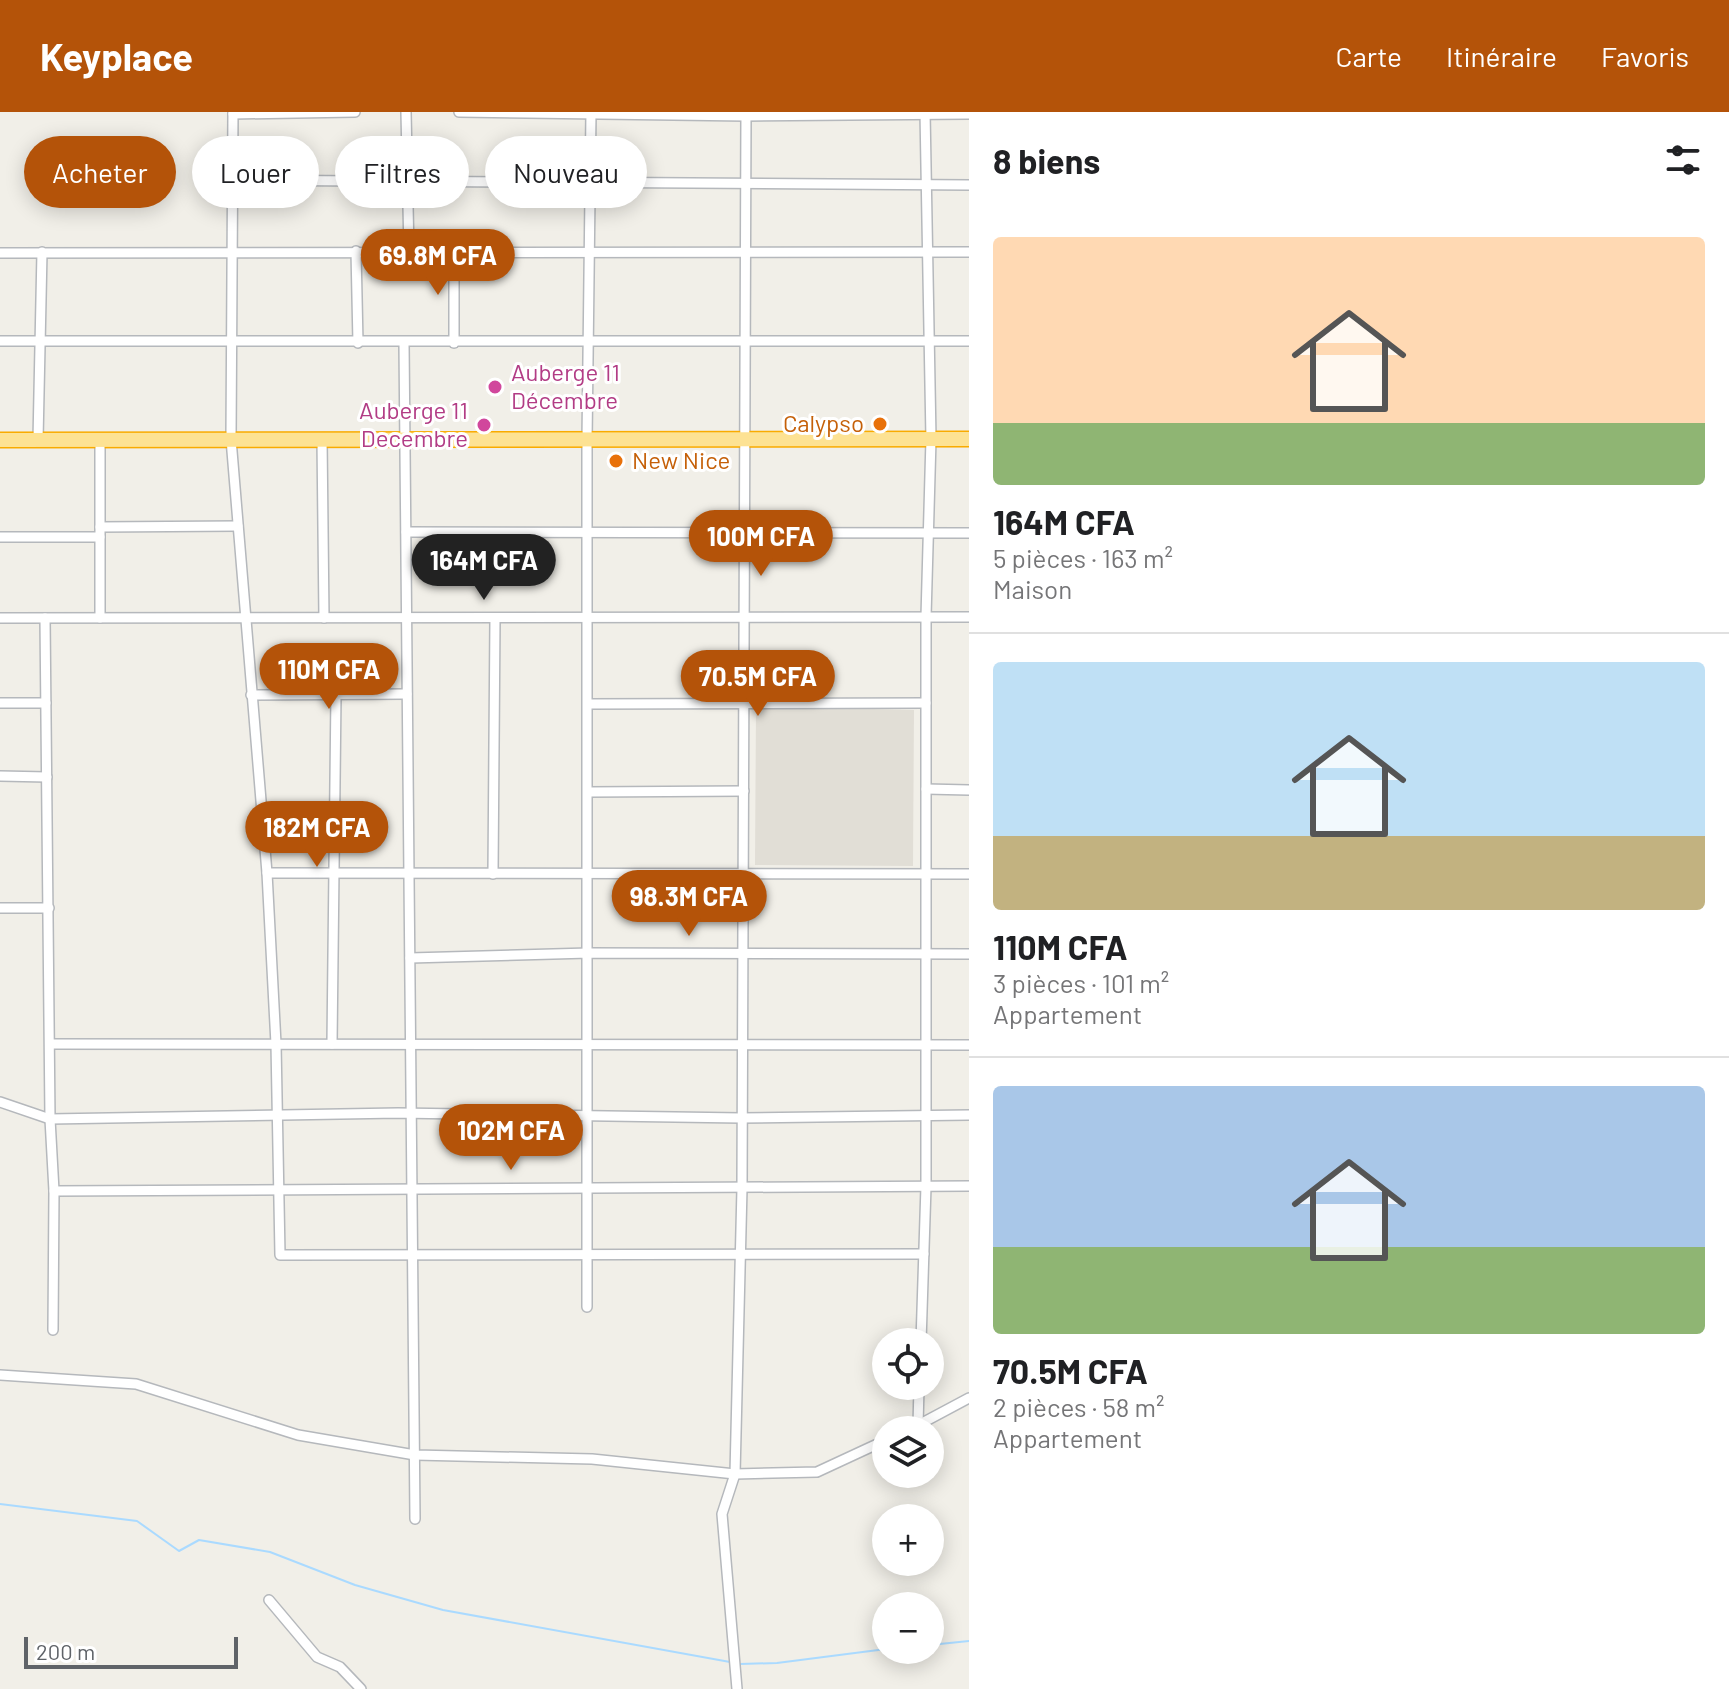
<!DOCTYPE html>
<html lang="fr">
<head>
<meta charset="utf-8">
<style>
  :root { --surface:#fff; --page:#f6f6f6; --text:#202124; --muted:#757577; --line:#e0e0e0; --accent:#b45309 }
  body { margin:0; font-family:Barlow,sans-serif; background:var(--page); color:var(--text); height:100vh; display:flex; flex-direction:column; font-size:30px; white-space:nowrap }
  * { box-sizing:border-box; margin:0 }
  p { font-size:26px; color:var(--muted) }
  .icon { flex:none; width:44px; height:44px; fill:none; stroke:currentColor; stroke-width:2; stroke-linecap:round; stroke-linejoin:round }
  .map { position:relative; flex:1; overflow:hidden }
  .side { display:flex; flex-direction:column; background:var(--surface); width:760px }
  .side>* { flex:none }
  .banner { position:absolute; left:24px; top:24px; width:760px; height:72px; display:flex; gap:16px }
  .controls { position:absolute; left:872px; top:1216px; display:grid; gap:16px }
  .controls a { display:grid; place-items:center; width:72px; height:72px; border-radius:50%; background:var(--surface); box-shadow:0 4px 20px #0003; font-size:40px }
  .scale { position:absolute; left:24px; bottom:20px; width:214px; box-sizing:border-box; padding-left:8px; border:4px solid #5f6368; border-top:0; font-size:22px; line-height:28px; white-space:nowrap; color:#5f6368; -webkit-text-stroke:6px #fff; paint-order:stroke }
  .price { position:absolute; translate:-50% -68px; padding:0 18px; border-radius:28px; background:var(--accent); color:#fff; font-size:26px; line-height:52px; filter:drop-shadow(0 2px 4px #0008) }
  .price::after { content:''; position:absolute; left:50%; top:48px; width:24px; height:18px; margin-left:-12px; background:inherit; clip-path:polygon(0 0,100% 0,50% 100%) }
  .price.active { background:#222; color:#fff }
  ul { padding:0; list-style:none }
  li { display:grid; align-content:center; gap:16px; height:424px; padding:0 24px }
  li+li { border-top:2px solid var(--line) }
  li span { display:grid; place-items:center; height:248px; border-radius:8px; color:#555 }
  li>.icon { margin-inline-start:auto }
  span .icon { width:144px; height:144px; fill:#fffc; stroke-width:1 }
  li b { font-size:34px }
  h2 { display:flex; justify-content:space-between; align-items:center; height:96px; padding:0 24px; font-size:34px }
  .chip { padding:0 28px; border-radius:36px; background:var(--surface); box-shadow:0 4px 20px #0003; font-size:28px; line-height:72px }
  .chip.active { background:var(--accent); color:#fff }
  header { display:flex; align-items:center; gap:48px; box-sizing:border-box; height:112px; padding:0 40px; background:var(--accent); color:#fff }
  header strong { font-size:38px }
  nav { display:flex; gap:44px; margin-inline-start:auto; font-size:28px }
  main { display:flex; flex:1; min-height:0 }
  .map>svg:first-child { display:block }
  .education { fill:#e1ded6 }
  .lines { fill:none; stroke-linecap:round; stroke-linejoin:round }
  .stream { stroke:#aadaff; stroke-width:2 }
  .minor-casing { stroke:#b5b8bc; stroke-width:12 }
  .highway-casing { stroke:#f9ab00; stroke-width:17 }
  .minor { stroke:#fff; stroke-width:9 }
  .highway { stroke:#fde293; stroke-width:14 }
  .hotel-dot { fill:#d1479c; stroke:#fff; stroke-width:3 }
  .food-dot { fill:#e8710a; stroke:#fff; stroke-width:3 }
  .labels { text-anchor:middle; stroke-width:6; stroke-linejoin:round; paint-order:stroke }
  .hotel-label { font-size:24px; fill:#b23c85; stroke:#fff; text-anchor:start }
  .food-label { font-size:24px; fill:#c56008; stroke:#fff; text-anchor:end }
</style>
</head>
<body>
<header>
<strong>Keyplace</strong>
<nav><a>Carte</a><a>Itinéraire</a><a>Favoris</a></nav>
</header>
<main>
<div class="map">
<svg width="969" height="1577" viewBox="0 0 969 1577">
  <rect width="100%" height="100%" fill="#f1efe8"/>
  <path class="education" d="M756 594 914 598 913 754 755 753Z"/>
  <g class="lines">
    <g class="stream">
      <path d="M0 1392 137 1409 179 1439 199 1428 270 1440 355 1473 443 1498 730 1550"/>
      <path d="M930 1533 969 1529"/>
      <path d="M740 1552 777 1551 886 1537"/>
    </g>
    <defs>
      <g id="minor">
        <path d="M233 0 231 327 267 761 276 932 280 1143 924 1142"/>
        <path d="M406 0 409 140"/>
        <path d="M459 0 746 4 969 2"/>
        <path d="M233 2 355 0"/>
        <path d="M232 68 969 73"/>
        <path d="M356 139 358 231"/>
        <path d="M0 141 969 140"/>
        <path d="M0 229H969"/>
        <path d="M404 231 415 1407"/>
        <path d="M454 231V140"/>
        <path d="M322 327 324 506"/>
        <path d="M38 328 42 140"/>
        <path d="M100 328V506"/>
        <path d="M100 415 238 414"/>
        <path d="M406 420 969 421"/>
        <path d="M0 425H100"/>
        <path d="M0 506 969 505"/>
        <path d="M45 506 50 1007 54 1079 53 1218"/>
        <path d="M251 583 407 582"/>
        <path d="M0 591H46"/>
        <path d="M589 592 926 591"/>
        <path d="M0 664 47 665"/>
        <path d="M926 677 969 678"/>
        <path d="M589 680 744 679"/>
        <path d="M267 761 969 762"/>
        <path d="M493 762 495 506"/>
        <path d="M0 796H49"/>
        <path d="M410 846 589 841 969 842"/>
        <path d="M51 932 969 933"/>
        <path d="M332 932 336 582"/>
        <path d="M0 990 50 1007 398 1001 741 1006 969 1003"/>
        <path d="M54 1079 969 1074"/>
        <path d="M587 1195V329L591 0"/>
        <path d="M921 1230 926 1074V505L931 327 925 0"/>
        <path d="M0 1263 136 1272 298 1323 415 1343 592 1347 735 1362 817 1360 886 1328"/>
        <path d="M918 1314 919 1274"/>
        <path d="M909 1318 969 1286"/>
        <path d="M269 1488 317 1545 340 1555 361 1577"/>
        <path d="M737 1577 722 1402 735 1362 742 1076 746 0"/>
      </g>
      <path id="highway" d="M0 328 969 327"/>
    </defs>
    <use href="#minor" class="minor-casing"/>
    <use href="#highway" class="highway-casing"/>
    <use href="#minor" class="minor"/>
    <use href="#highway" class="highway"/>
  </g>
  <g class="hotel-dot">
    <circle cx="495" cy="275" r="8"/>
    <circle cx="484" cy="313" r="8"/>
  </g>
  <g class="food-dot">
    <circle cx="880" cy="312" r="8"/>
    <circle cx="616" cy="349" r="8"/>
  </g>
  <g class="labels">
    <g class="hotel-label">
      <text x="511" y="269">Auberge 11<tspan x="511" dy="28">Décembre</tspan></text>
      <text x="468" y="307" text-anchor="end">Auberge 11<tspan x="468" dy="28">Decembre</tspan></text>
    </g>
    <g class="food-label">
      <text x="864" y="320">Calypso</text>
      <text x="632" y="357" text-anchor="start">New Nice</text>
    </g>
  </g>
</svg>
<div class="controls">
<a><svg class="icon" aria-label="locate" viewBox="0 0 24 24"><circle cx="12" cy="12" r="6"/><path d="M12 2v4M12 18v4M2 12h4M18 12h4"/></svg></a>
<a><svg class="icon" aria-label="layers" viewBox="0 0 24 24"><path d="M12 4l9 5-9 5-9-5zM3 14l9 5 9-5"/></svg></a>
<a>+</a>
<a>−</a>
</div>
<div class="scale">200 m</div>
<b class="price" style="left:438px;top:185px">69.8M CFA</b>
<b class="price" style="left:761px;top:466px">100M CFA</b>
<b class="price active" style="left:484px;top:490px">164M CFA</b>
<b class="price" style="left:329px;top:599px">110M CFA</b>
<b class="price" style="left:758px;top:606px">70.5M CFA</b>
<b class="price" style="left:317px;top:757px">182M CFA</b>
<b class="price" style="left:689px;top:826px">98.3M CFA</b>
<b class="price" style="left:511px;top:1060px">102M CFA</b>
<div class="banner">
<a class="chip active">Acheter</a>
<a class="chip">Louer</a>
<a class="chip">Filtres</a>
<a class="chip">Nouveau</a>
</div>
</div>
<section class="side">
<h2>8 biens<svg class="icon" aria-label="filters" viewBox="0 0 24 24"><path d="M4 7h16M4 17h16"/><circle cx="9" cy="7" r="2"/><circle cx="15" cy="17" r="2"/></svg></h2>
<ul>
<li><span style="background:linear-gradient(#ffd9b3 75%,#8fb573 0)"><svg class="icon" aria-label="home" viewBox="0 0 24 24"><path d="M3 11l9-7 9 7M6 9v11h12V9"/></svg></span><div><b>164M CFA</b><p>5 pièces · 163 m²</p><p>Maison</p></div></li>
<li><span style="background:linear-gradient(#bfe0f5 70%,#c2b280 0)"><svg class="icon" aria-label="home" viewBox="0 0 24 24"><path d="M3 11l9-7 9 7M6 9v11h12V9"/></svg></span><div><b>110M CFA</b><p>3 pièces · 101 m²</p><p>Appartement</p></div></li>
<li><span style="background:linear-gradient(#a9c7e8 65%,#8fb573 0)"><svg class="icon" aria-label="home" viewBox="0 0 24 24"><path d="M3 11l9-7 9 7M6 9v11h12V9"/></svg></span><div><b>70.5M CFA</b><p>2 pièces · 58 m²</p><p>Appartement</p></div></li>
</ul>
</section>
</main>
</body>
</html>
